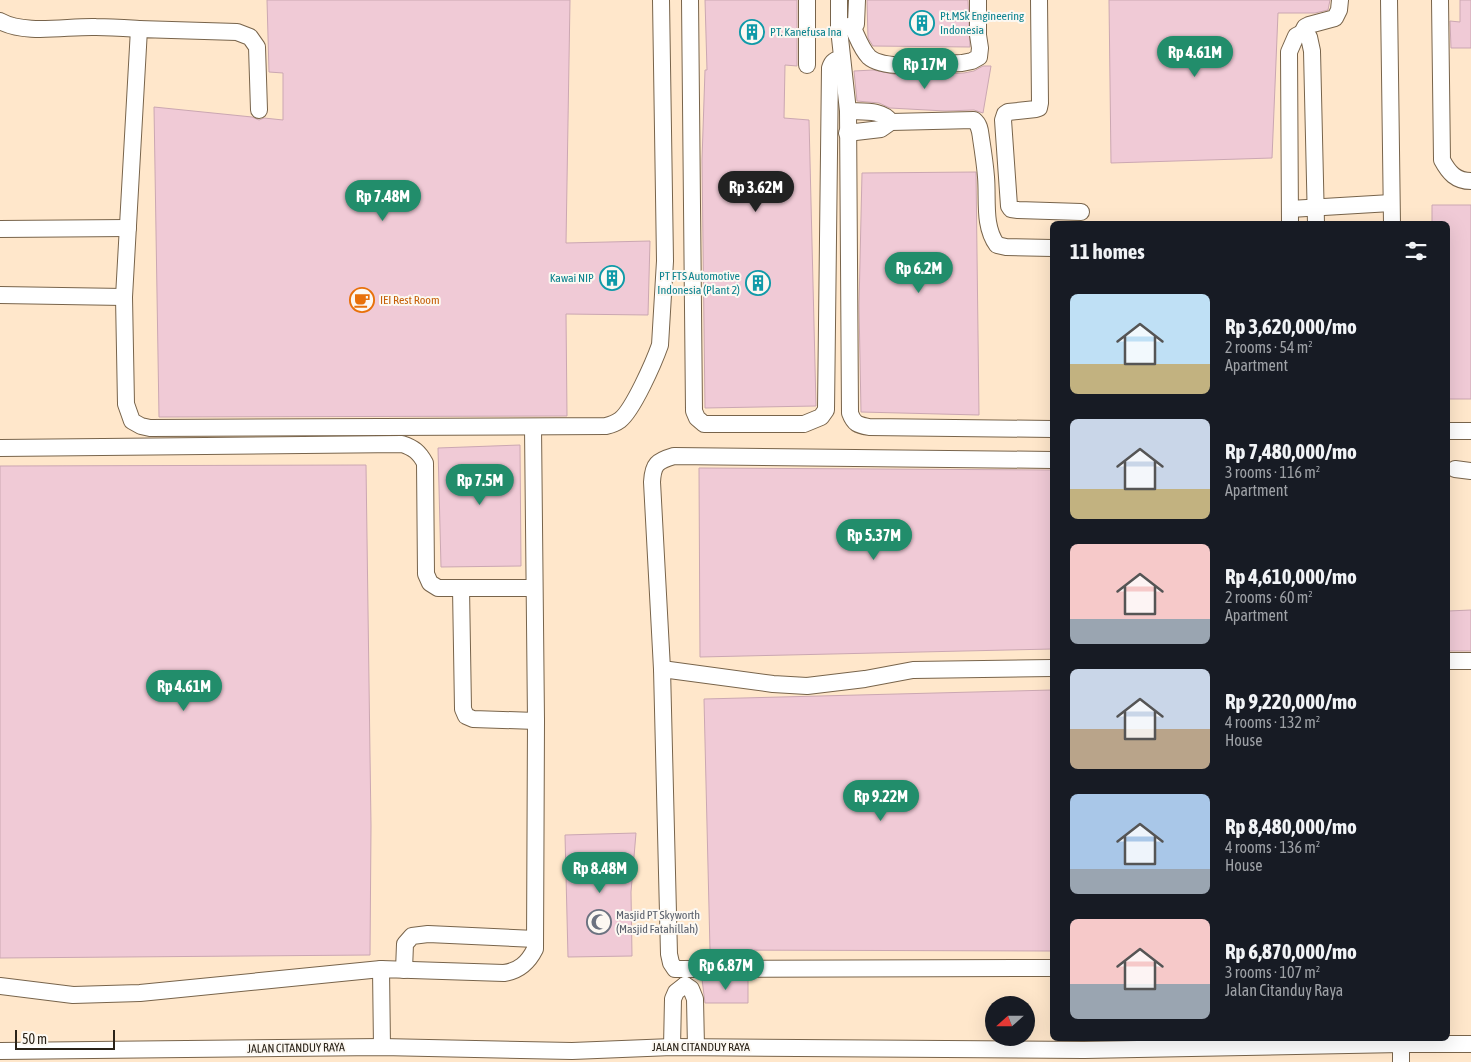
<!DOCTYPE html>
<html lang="en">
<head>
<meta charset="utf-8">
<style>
  :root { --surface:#171b24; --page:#20242c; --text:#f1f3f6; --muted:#9ea1a6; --accent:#228d6b }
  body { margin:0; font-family:"Asap Condensed",sans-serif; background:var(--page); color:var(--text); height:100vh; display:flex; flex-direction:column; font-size:19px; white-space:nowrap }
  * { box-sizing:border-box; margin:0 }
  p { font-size:16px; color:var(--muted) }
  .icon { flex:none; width:28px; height:28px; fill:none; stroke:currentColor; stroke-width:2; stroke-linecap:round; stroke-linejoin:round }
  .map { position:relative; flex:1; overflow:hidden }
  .sheet { position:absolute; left:1050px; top:221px; width:400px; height:820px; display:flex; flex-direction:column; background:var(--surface); border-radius:8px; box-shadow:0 5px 20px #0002 }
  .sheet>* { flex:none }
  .needle { width:32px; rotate:249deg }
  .controls { position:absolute; left:985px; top:996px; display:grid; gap:10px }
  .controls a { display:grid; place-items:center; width:50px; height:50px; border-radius:50%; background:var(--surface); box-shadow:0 5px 20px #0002; font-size:25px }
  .scale { position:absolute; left:15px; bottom:12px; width:100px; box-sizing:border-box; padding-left:5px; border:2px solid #2b2318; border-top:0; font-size:14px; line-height:18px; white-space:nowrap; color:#2b2318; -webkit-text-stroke:4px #fcf8f2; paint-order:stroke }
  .price { position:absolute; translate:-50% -42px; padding:0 11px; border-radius:18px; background:var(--accent); color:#fff; font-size:16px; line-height:32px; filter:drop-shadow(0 1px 2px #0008) }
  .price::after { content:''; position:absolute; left:50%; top:30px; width:15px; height:11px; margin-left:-8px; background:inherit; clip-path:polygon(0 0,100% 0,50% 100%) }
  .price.on { background:#222; color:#fff }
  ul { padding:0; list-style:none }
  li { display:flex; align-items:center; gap:15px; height:125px; padding:0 20px }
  li span { display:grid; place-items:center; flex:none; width:140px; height:100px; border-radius:8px; color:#555 }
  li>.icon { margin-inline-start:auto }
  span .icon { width:60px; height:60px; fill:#fffc; stroke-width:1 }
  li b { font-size:21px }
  h2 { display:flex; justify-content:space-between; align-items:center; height:60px; padding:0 20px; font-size:21px }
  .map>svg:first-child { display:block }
  .building { fill:#f0cad6; stroke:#cba7b2 }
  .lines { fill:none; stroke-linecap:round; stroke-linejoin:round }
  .minor-casing { stroke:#78644b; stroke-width:18 }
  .minor { stroke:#fff; stroke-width:16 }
  .labels { text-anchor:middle; stroke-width:4; stroke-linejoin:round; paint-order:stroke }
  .culture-label { font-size:12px; fill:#0d838f; stroke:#fcf8f2; text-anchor:start }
  .food-label { font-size:12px; fill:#c56008; stroke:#fcf8f2; text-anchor:start }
  .worship-label { font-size:12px; fill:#5b616d; stroke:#fcf8f2; text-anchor:start }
  .street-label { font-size:12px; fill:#2b2318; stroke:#fcf8f2 }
</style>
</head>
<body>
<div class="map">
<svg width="1471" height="1062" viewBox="0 0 1471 1062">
  <rect width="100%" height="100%" fill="#ffe7cb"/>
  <g class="building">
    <path d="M267 0H570L566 243 650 241 648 315 566 314 567 416 159 417 154 107 252 117 259 120 264 118 283 120V73L269 72Z"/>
    <path d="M705 0H797V66L785 65 784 118 809 120 816 406 705 408 702 160 705 70H707Z"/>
    <path d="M867 0H968L970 47 873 46 868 38Z"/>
    <path d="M1109 0H1330L1328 10 1315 13H1278L1272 158 1111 163Z"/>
    <path d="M1460 0H1471V48H1451L1450 21 1460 22Z"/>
    <path d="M983 66H991L983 113 974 110 945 111 890 108 879 103 857 101 854 71 873 70 898 75H927L964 73 974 71Z"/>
    <path d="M976 172 979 415 861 412 859 306 862 173Z"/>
    <path d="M1432 205H1471V399H1448V224H1432Z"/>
    <path d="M520 445 521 566 441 567 438 448Z"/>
    <path d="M366 465 371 826 370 955 0 958V466Z"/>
    <path d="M699 468 1052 470V649L700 657Z"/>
    <path d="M1471 610V651H1448V611Z"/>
    <path d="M1052 690V951L710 950 704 699Z"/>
    <path d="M636 833 631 892 632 956 568 957 565 835Z"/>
    <path d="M702 979H748V1003H705Z"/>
  </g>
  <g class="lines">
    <defs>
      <g id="minor">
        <path d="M690 0 694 411 697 418 704 424H804L821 417 826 410 830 68C832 61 835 59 842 59"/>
        <path d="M807 0V65"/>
        <path d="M839 0V29L848 111 850 413C854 424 858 425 869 427L1052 429"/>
        <path d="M1039 0 1040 103 1039 108 1036 109 1008 112 1005 114 1003 120 1009 206 1011 209 1018 210 1081 212"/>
        <path d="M1389 0 1392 224"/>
        <path d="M1440 0 1442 160C1449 173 1456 181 1471 181"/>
        <path d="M0 21C25 35 67 26 96 27 110 27 124 28 139 29"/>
        <path d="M852 26C857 36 861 49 869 57 884 71 940 64 962 63L972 61 979 57 980 48 978 35V0"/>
        <path d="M843 28 856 24 857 0"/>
        <path d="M1302 33 1305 27 1309 25 1335 18 1339 10 1340 0"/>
        <path d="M259 110 257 47 250 37 237 32 139 29 124 297 126 404 132 421 141 426 150 428 606 426C610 425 616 423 620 420 633 410 654 362 660 345L665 261 661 0"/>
        <path d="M848 111C862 112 882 109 891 122"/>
        <path d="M847 133 881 129 891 122 974 120C980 125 980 131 981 138 983 151 985 164 986 177 988 199 983 226 997 245L1006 247 1052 248"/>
        <path d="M1290 209 1391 203"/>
        <path d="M1290 224 1289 52 1296 36 1302 33 1309 37 1312 51 1316 224"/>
        <path d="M0 229 128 228"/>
        <path d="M0 295 124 297"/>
        <path d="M1448 431H1471"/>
        <path d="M0 448 402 444C414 448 419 452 425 463L426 574 430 583 438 588H534"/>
        <path d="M1052 460 674 456C657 461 653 464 652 482L662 669 669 954 671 963 675 969 1052 968"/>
        <path d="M1455 469 1471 471"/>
        <path d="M461 588 463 709 466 716 473 719 536 721"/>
        <path d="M1448 661H1471"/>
        <path d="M662 669 773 684 807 686 865 679 913 670 1052 668"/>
        <path d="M404 970 405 944 412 936 428 934 535 939"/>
        <path d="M685 985 691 989 695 999 696 1047"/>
        <path d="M0 986 73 995 140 993 381 969"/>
        <path d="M1401 1039V1062"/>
        <path d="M382 1047 381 969 504 973C519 971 528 963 535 949L536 721 533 427"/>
        <path d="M672 1047 673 999 676 992 685 985"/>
        <path d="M0 1051 382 1047 572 1051 672 1047 1084 1050 1401 1044H1471"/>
      </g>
    </defs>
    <use href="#minor" class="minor-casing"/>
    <use href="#minor" class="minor"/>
  </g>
  <defs>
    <symbol id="building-ring" viewBox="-11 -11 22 22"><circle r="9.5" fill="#fcf8f2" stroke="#0f9aa8" stroke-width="1.5"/><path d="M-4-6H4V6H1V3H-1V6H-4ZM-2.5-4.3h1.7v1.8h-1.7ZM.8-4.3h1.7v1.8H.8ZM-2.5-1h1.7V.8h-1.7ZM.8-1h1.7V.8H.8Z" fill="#0f9aa8"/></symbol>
    <symbol id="cafe-ring" viewBox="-11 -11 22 22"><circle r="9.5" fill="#fcf8f2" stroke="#e8710a" stroke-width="1.5"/><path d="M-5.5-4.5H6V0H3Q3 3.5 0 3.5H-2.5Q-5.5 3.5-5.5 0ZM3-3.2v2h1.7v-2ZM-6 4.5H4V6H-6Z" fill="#e8710a"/></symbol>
    <symbol id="mosque-ring" viewBox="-11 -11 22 22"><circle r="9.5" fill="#fcf8f2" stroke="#6b7280" stroke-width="1.5"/><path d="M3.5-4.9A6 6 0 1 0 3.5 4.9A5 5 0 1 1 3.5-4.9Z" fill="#6b7280"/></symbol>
  </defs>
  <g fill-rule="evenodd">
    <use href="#building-ring" x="908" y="9" width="28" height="28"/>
    <use href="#building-ring" x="738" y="18" width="28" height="28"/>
    <use href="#building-ring" x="598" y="264" width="28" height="28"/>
    <use href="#building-ring" x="744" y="269" width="28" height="28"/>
    <use href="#cafe-ring" x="348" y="286" width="28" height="28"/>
    <use href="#mosque-ring" x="585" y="908" width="28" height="28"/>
  </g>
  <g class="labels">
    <g class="culture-label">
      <text x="940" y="20">Pt.MSk Engineering<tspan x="940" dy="14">Indonesia</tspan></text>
      <text x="770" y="36">PT. Kanefusa Ina</text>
      <text x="740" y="280" text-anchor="end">PT FTS Automotive<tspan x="740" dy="14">Indonesia (Plant 2)</tspan></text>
      <text x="594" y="282" text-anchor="end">Kawai NIP</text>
    </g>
    <g class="food-label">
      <text x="380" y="304">IEI Rest Room</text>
    </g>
    <g class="worship-label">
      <text x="616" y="919">Masjid PT Skyworth<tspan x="616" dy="14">(Masjid Fatahillah)</tspan></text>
    </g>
    <g class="street-label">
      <text x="701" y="1051">JALAN CITANDUY RAYA</text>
      <text transform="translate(296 1048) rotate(-1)" y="4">JALAN CITANDUY RAYA</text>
    </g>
  </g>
</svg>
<div class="controls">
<a><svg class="needle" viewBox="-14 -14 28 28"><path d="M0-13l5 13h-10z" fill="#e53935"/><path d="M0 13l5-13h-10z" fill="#9ea1a6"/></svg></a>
</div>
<div class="scale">50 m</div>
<b class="price" style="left:1195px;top:78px">Rp 4.61M</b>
<b class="price" style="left:925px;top:90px">Rp 17M</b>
<b class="price on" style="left:756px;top:213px">Rp 3.62M</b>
<b class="price" style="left:383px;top:222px">Rp 7.48M</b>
<b class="price" style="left:919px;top:294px">Rp 6.2M</b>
<b class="price" style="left:480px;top:506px">Rp 7.5M</b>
<b class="price" style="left:874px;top:561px">Rp 5.37M</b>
<b class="price" style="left:184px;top:712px">Rp 4.61M</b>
<b class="price" style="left:881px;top:822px">Rp 9.22M</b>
<b class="price" style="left:600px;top:894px">Rp 8.48M</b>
<b class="price" style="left:726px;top:991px">Rp 6.87M</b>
<section class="sheet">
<h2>11 homes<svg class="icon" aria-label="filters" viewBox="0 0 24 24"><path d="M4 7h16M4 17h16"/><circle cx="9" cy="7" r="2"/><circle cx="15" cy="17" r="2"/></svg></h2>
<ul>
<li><span style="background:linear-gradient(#bfe0f5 70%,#c2b280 0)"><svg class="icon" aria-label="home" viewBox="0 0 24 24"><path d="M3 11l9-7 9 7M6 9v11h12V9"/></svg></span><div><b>Rp 3,620,000/mo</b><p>2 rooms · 54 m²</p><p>Apartment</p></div></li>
<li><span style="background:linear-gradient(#c9d6e8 70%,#c2b280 0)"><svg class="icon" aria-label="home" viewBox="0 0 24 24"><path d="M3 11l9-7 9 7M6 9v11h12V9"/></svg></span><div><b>Rp 7,480,000/mo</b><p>3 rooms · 116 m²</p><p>Apartment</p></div></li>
<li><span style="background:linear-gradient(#f6c9c9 75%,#9aa5b1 0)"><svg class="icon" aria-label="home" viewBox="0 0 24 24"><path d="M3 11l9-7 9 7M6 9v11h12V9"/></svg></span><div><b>Rp 4,610,000/mo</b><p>2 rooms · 60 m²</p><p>Apartment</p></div></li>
<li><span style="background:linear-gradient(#c9d6e8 60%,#b9a48a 0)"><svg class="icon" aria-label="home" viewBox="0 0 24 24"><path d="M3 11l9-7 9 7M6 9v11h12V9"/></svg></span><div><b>Rp 9,220,000/mo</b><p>4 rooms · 132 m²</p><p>House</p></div></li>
<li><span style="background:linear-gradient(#a9c7e8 75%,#9aa5b1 0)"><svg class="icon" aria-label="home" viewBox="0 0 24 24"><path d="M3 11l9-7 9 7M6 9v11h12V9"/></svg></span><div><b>Rp 8,480,000/mo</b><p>4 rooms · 136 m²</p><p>House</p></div></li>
<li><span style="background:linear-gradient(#f6c9c9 65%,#9aa5b1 0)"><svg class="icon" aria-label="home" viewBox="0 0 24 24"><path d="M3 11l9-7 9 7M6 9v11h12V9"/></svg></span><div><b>Rp 6,870,000/mo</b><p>3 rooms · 107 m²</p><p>Jalan Citanduy Raya</p></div></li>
</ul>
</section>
</div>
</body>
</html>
